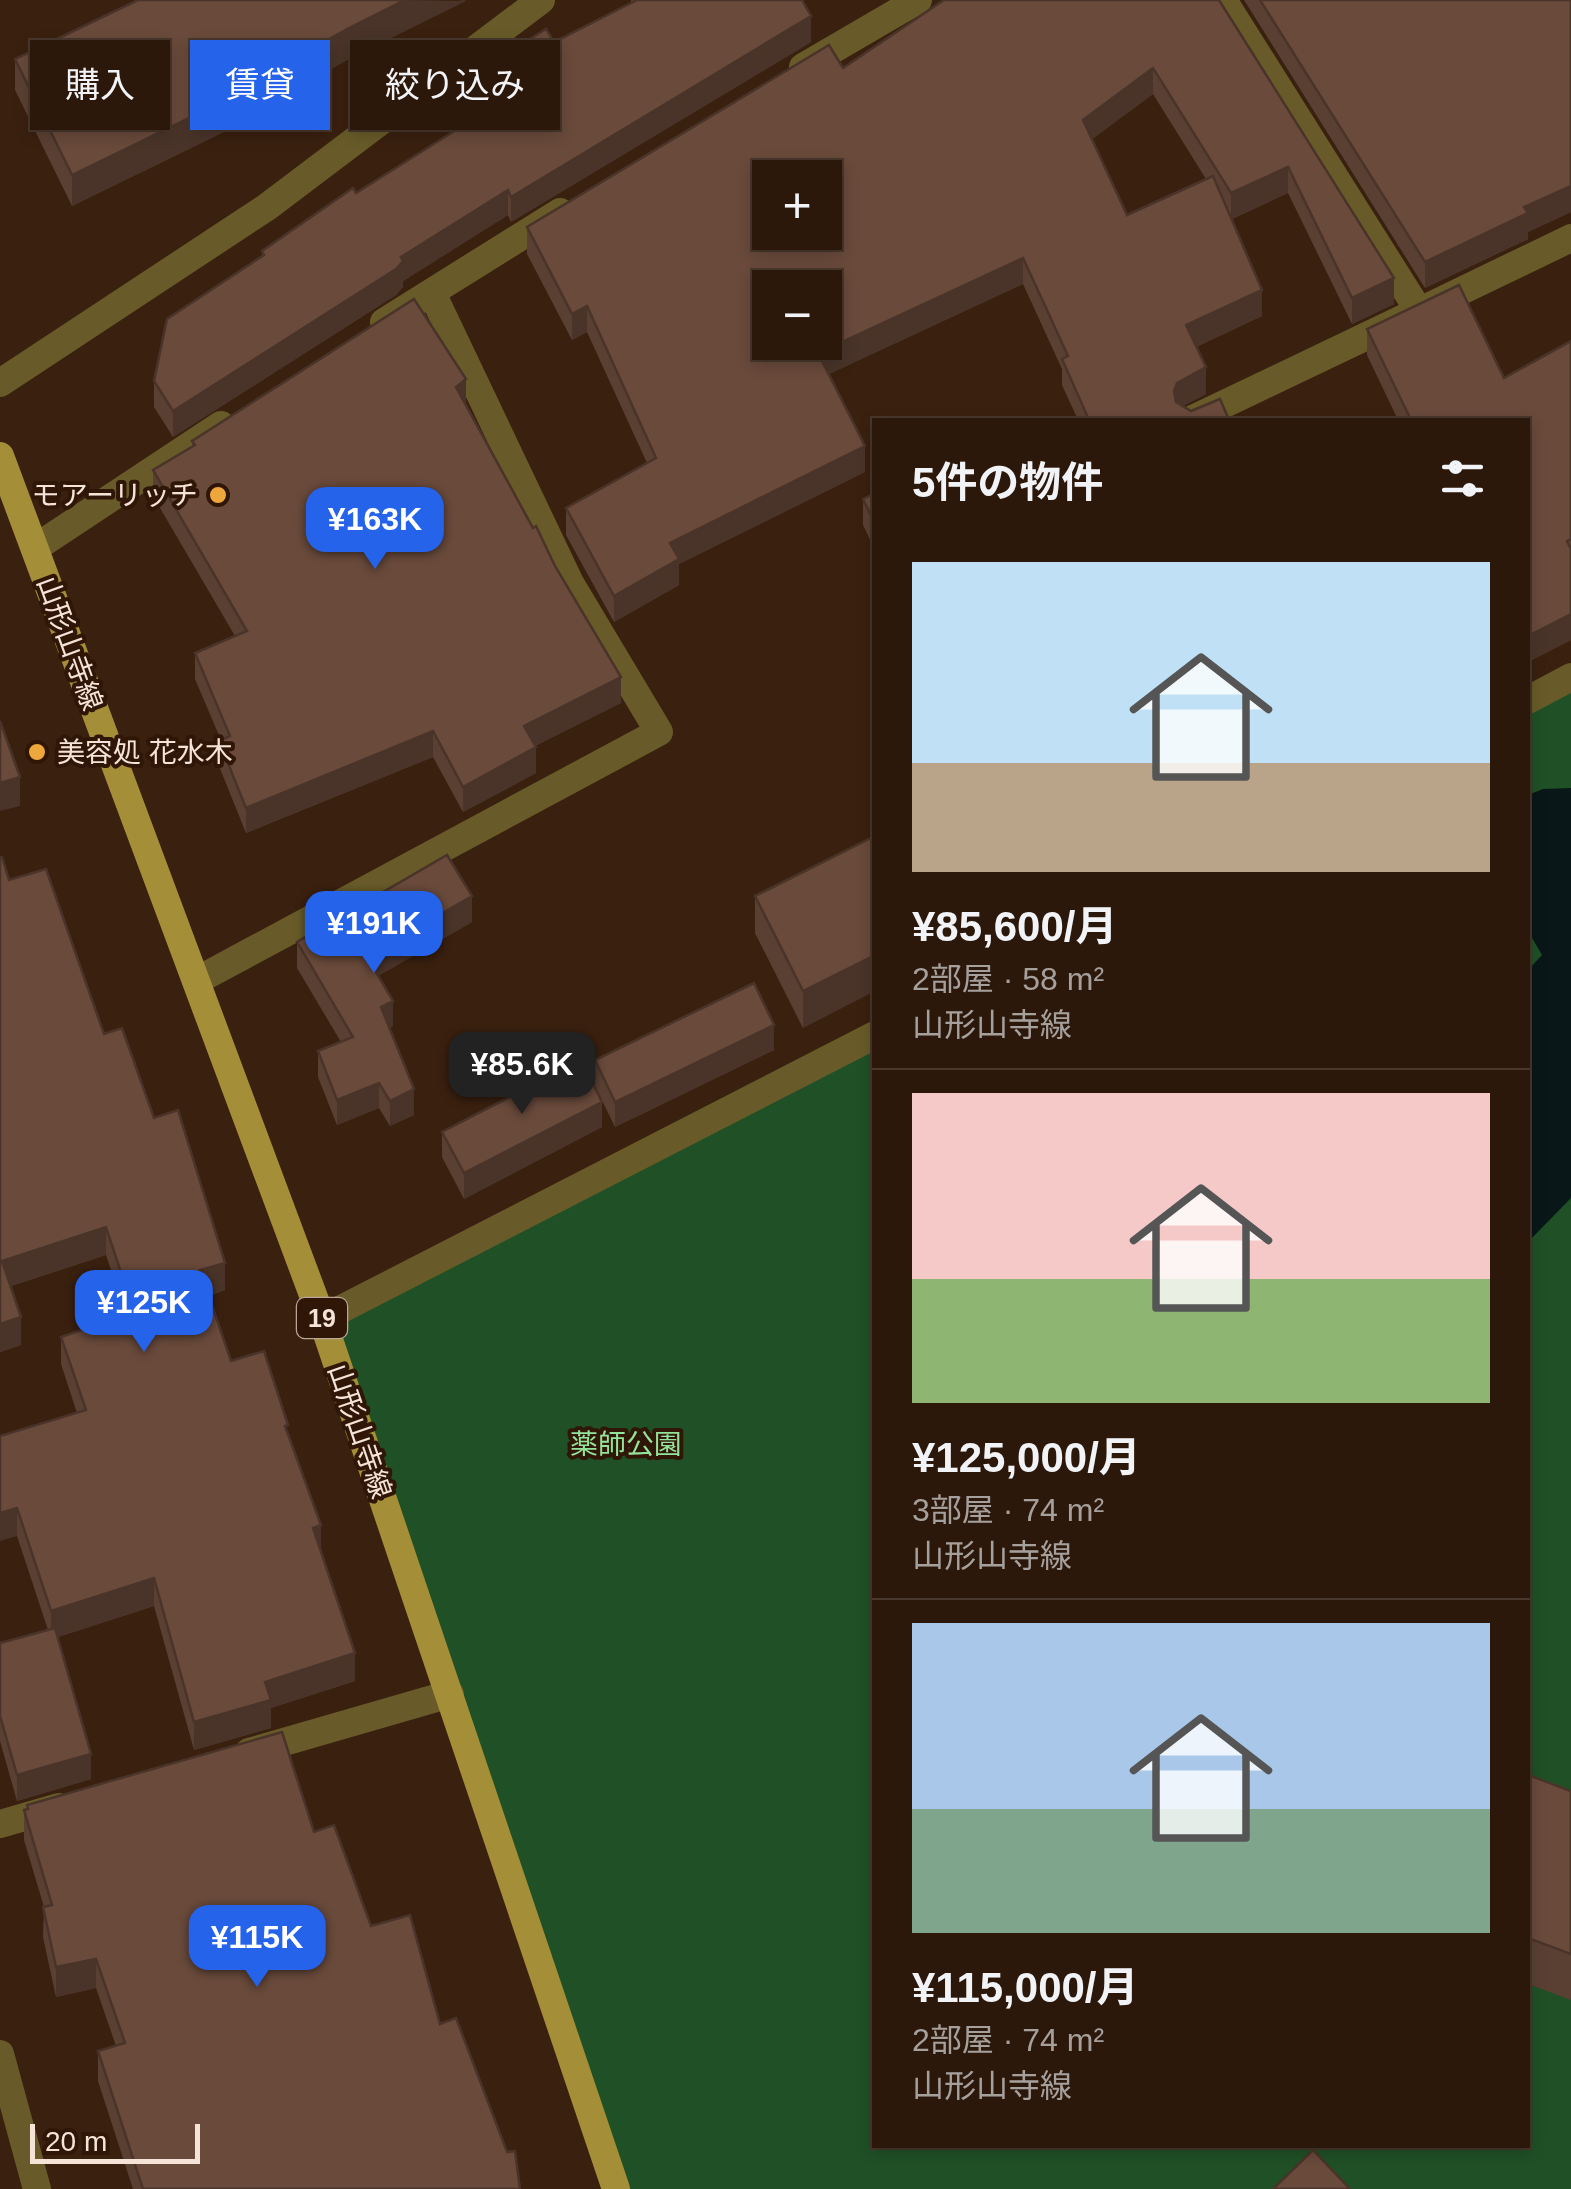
<!DOCTYPE html>
<html lang="ja">
<head>
<meta charset="utf-8">
<style>
  :root { --surface:#2c180b; --page:#342114; --text:#f1f3f6; --muted:#a6a09d; --line:#48372c; --accent:#2563eb }
  body { margin:0; font-family:Arial,"Noto Sans JP",sans-serif; background:var(--page); color:var(--text); height:100vh; display:flex; flex-direction:column; font-size:38px; white-space:nowrap }
  * { box-sizing:border-box; margin:0 }
  p { font-size:32px; color:var(--muted) }
  .icon { flex:none; width:55px; height:55px; fill:none; stroke:currentColor; stroke-width:2; stroke-linecap:round; stroke-linejoin:round }
  .map { position:relative; flex:1; overflow:hidden }
  .sheet { position:absolute; left:872px; top:418px; width:658px; height:1730px; display:flex; flex-direction:column; background:var(--surface); border-radius:0px; box-shadow:0 5px 15px #0003,0 0 0 2px var(--line) }
  .sheet>* { flex:none }
  .banner { position:absolute; left:30px; top:40px; width:692px; height:90px; display:flex; gap:20px }
  .controls { position:absolute; left:752px; top:160px; display:grid; gap:20px }
  .controls a { display:grid; place-items:center; width:90px; height:90px; border-radius:0px; background:var(--surface); box-shadow:0 5px 15px #0003,0 0 0 2px var(--line); font-size:50px }
  .scale { position:absolute; left:30px; bottom:25px; width:170px; box-sizing:border-box; padding-left:10px; border:5px solid #f5e3d8; border-top:0; font-size:28px; line-height:35px; white-space:nowrap; color:#f5e3d8; -webkit-text-stroke:8px #2f1606; paint-order:stroke }
  .price { position:absolute; translate:-50% -85px; padding:0 22px; border-radius:20px; background:var(--accent); color:#fff; font-size:32px; line-height:65px; filter:drop-shadow(0 2px 5px #0008) }
  .price::after { content:''; position:absolute; left:50%; top:60px; width:30px; height:22px; margin-left:-15px; background:inherit; clip-path:polygon(0 0,100% 0,50% 100%) }
  .price.active { background:#222; color:#fff }
  ul { padding:0; list-style:none }
  li { display:grid; align-content:center; gap:20px; height:530px; padding:0 40px }
  li+li { border-top:2px solid var(--line) }
  li span { display:grid; place-items:center; height:310px; border-radius:0px; color:#555 }
  li>.icon { margin-inline-start:auto }
  span .icon { width:180px; height:180px; fill:#fffc; stroke-width:1 }
  li b { font-size:42px }
  h2 { display:flex; justify-content:space-between; align-items:center; height:120px; padding:0 40px; font-size:42px }
  .chip { padding:0 35px; border-radius:0px; background:var(--surface); box-shadow:0 5px 15px #0003,0 0 0 2px var(--line); font-size:35px; line-height:90px }
  .chip.active { background:var(--accent); color:#fff }
  .map>svg:first-child { display:block }
  .green { fill:#205026 }
  .water { fill:#091719 }
  .lines { fill:none; stroke-linecap:round; stroke-linejoin:round }
  .service { stroke:#685b29; stroke-width:28 }
  .minor { stroke:#685b29; stroke-width:28 }
  .primary { stroke:#a48e38; stroke-width:28 }
  .wall { fill:#5a4033; fill-rule:evenodd }
  .shaded-wall { fill:#4a3429 }
  .building { fill:#694a3b; stroke:#4a3429; stroke-width:2.5; fill-rule:evenodd }
  .poi-dot { fill:#eea73d; stroke:#2f1606; stroke-width:4 }
  .labels { text-anchor:middle; stroke-width:8; stroke-linejoin:round; paint-order:stroke }
  .shield { fill:#2f1606; stroke:#baa699; stroke-width:2.5 }
  .shield-label { font-size:25px; font-weight:bold; fill:#f5e3d8 }
  .poi-label { font-size:28px; fill:#f5e3d8; stroke:#2f1606; text-anchor:end }
  .street-label { font-size:28px; fill:#f5e3d8; stroke:#2f1606 }
  .park-label { font-size:28px; fill:#93e399; stroke:#2f1606 }
</style>
</head>
<body>
<div class="map">
<svg width="1571" height="2189" viewBox="0 0 1571 2189">
  <rect width="100%" height="100%" fill="#3a200f"/>
  <path class="green" d="M1571 677V2189H616L322 1319 875 1035V2145H1528V700Z"/>
  <path class="water" d="M1571 788V1198L1528 1242V970L1542 955 1528 931V795L1543 789Z"/>
  <g class="lines">
    <g class="service">
      <path d="M803 67 918 0"/>
      <path d="M1428 307 1571 238"/>
      <path d="M384 322 560 212"/>
      <path d="M1191 420 1419 311 1223 0"/>
      <path d="M35 548 221 425"/>
      <path d="M1528 700 1571 677"/>
      <path d="M196 981 659 732 570 583 432 293"/>
      <path d="M322 1319 875 1035"/>
      <path d="M249 1752 450 1694"/>
      <path d="M0 1824 59 1807"/>
    </g>
    <g class="minor">
      <path d="M0 383 267 207 541 0"/>
      <path d="M0 2054 37 2189"/>
    </g>
    <path class="primary" d="M0 456 322 1319 616 2189"/>
  </g>
  <g class="wall">
    <path d="M466 0 347 60 273 102V108L72 206 15 90V59Z"/>
    <path d="M631 0H802L811 42 511 222 508 215 403 281V287L396 295 173 437 154 407V381L262 257V251L501 102V57L554 42 631 3Z"/>
    <path d="M1219 0 1394 304 1352 324 1288 193 1232 219 1262 316 1196 347 1206 394 1183 406 1191 411 1229 420H1078L1062 385V369L1023 284 829 374 865 472 679 564V585L614 622 566 535V508L647 463 587 332 572 340 527 254V227L843 68ZM1153 94 1206 179 1127 215 1092 139Z"/>
    <path d="M1244 0H1571V212L1528 232V239L1425 288Z"/>
    <path d="M1459 285 1504 378 1571 341V640L1528 662V420H1398L1367 355V329Z"/>
    <path d="M466 404 621 703 535 746 536 773 463 812 433 757 246 833 219 766V741L221 740 195 679V653L235 636 153 496V470L192 447V441Z"/>
    <path d="M875 493V550L863 525V499Z"/>
    <path d="M875 836 803 1028 755 933V896Z"/>
    <path d="M0 858 9 880 154 1118 225 1290 209 1296 231 1361 288 1435 321 1550 355 1681 271 1708V1728L194 1750 154 1606 58 1637 91 1779 17 1801 0 1741V1643L48 1630 17 1536 0 1436 77 1413 61 1364V1337L126 1315 106 1255 11 1286 21 1345 0 1352Z"/>
    <path d="M472 922 378 976 393 1026 390 1028 414 1115 390 1126 379 1108 337 1125 318 1077V1051L341 1042 297 968V942Z"/>
    <path d="M774 1050 615 1127 595 1086V1060Z"/>
    <path d="M602 1127 464 1199 442 1157V1132Z"/>
    <path d="M1528 1775 1571 1791V2000L1528 1984Z"/>
    <path d="M27 1805 314 1832 371 1926 440 2024 520 2189H133L98 2081V2051L116 2046 96 1988 56 1997 43 1937 44 1907 24 1840V1810L27 1809Z"/>
  </g>
  <g class="shaded-wall">
    <path d="M405 0 466 1 347 60 273 102V108L72 206V175L270 72 347 29Z"/>
    <path d="M811 16V42L511 222V197Z"/>
    <path d="M1153 68V94L1083 146V120Z"/>
    <path d="M1288 167V193L1231 219V193Z"/>
    <path d="M1571 186V212L1528 232V239L1425 288V262L1524 207Z"/>
    <path d="M508 190V215L403 281V287L396 295 173 437V411L401 257Z"/>
    <path d="M1023 258V284L818 379V353Z"/>
    <path d="M1394 278V304L1352 324V298Z"/>
    <path d="M1262 290V316L1186 351V325Z"/>
    <path d="M587 306V332L572 340V314Z"/>
    <path d="M1206 367V394L1177 409 1174 391 1177 383Z"/>
    <path d="M466 379V404L456 387Z"/>
    <path d="M865 446V472L679 564V585L614 622V596L670 543Z"/>
    <path d="M1571 614V640L1528 662V636Z"/>
    <path d="M621 677V703L524 751V726Z"/>
    <path d="M433 731V757L246 833V808Z"/>
    <path d="M536 747V773L463 812V787Z"/>
    <path d="M20 777V806L0 811V783Z"/>
    <path d="M472 896V922L367 982V957Z"/>
    <path d="M875 955V991L803 1028V991Z"/>
    <path d="M393 1001V1026L381 1033V1007Z"/>
    <path d="M774 1025V1050L615 1127V1102Z"/>
    <path d="M379 1083V1108L337 1125V1100Z"/>
    <path d="M414 1089V1115L390 1126V1101Z"/>
    <path d="M602 1102V1127L464 1199V1173Z"/>
    <path d="M106 1227V1255L2 1289V1261Z"/>
    <path d="M225 1263V1290L200 1298V1270Z"/>
    <path d="M21 1317V1345L0 1352V1324Z"/>
    <path d="M17 1508V1536L0 1541V1513Z"/>
    <path d="M321 1525V1553L313 1528Z"/>
    <path d="M154 1578V1606L51 1639V1611Z"/>
    <path d="M355 1653V1681L271 1708V1728L194 1750V1722L265 1682Z"/>
    <path d="M91 1754V1779L17 1801V1775Z"/>
    <path d="M96 1959V1988L56 1997V1967Z"/>
  </g>
  <g class="building">
    <path d="M138 0H405L347 29 270 72 273 77 72 175 15 59Z"/>
    <path d="M637 0H802L811 16 511 197 508 190 401 257 403 261 396 269 173 411 154 381 167 319 264 255 262 251 353 188 356 193 513 94 501 75V57L546 29 554 42Z"/>
    <path d="M944 0H1219L1394 278 1352 298 1288 167 1231 193 1153 68 1083 120 1127 215 1213 176 1262 290 1186 325 1206 367 1177 383 1174 391 1176 402 1191 411 1220 399 1229 420H1089L1062 359 1068 356 1023 258 818 353 865 446 670 543 679 559 614 596 566 508 656 458 587 306 572 314 527 227 829 45 843 68ZM770 178H825V232H770ZM770 288H825V342H770Z"/>
    <path d="M1260 0H1571V186L1524 207 1528 213 1425 262Z"/>
    <path d="M1459 285 1504 378 1571 341V539L1567 541 1571 549V614L1528 636V420H1411L1367 329Z"/>
    <path d="M414 299 466 379 456 387 533 528 536 526 555 566 621 677 524 726 536 747 463 787 433 731 246 808 219 741 230 736 195 653 247 631 153 470 195 445 192 441Z"/>
    <path d="M875 493V524L863 499Z"/>
    <path d="M0 721 20 777 0 783Z"/>
    <path d="M875 836V955L803 991 755 896Z"/>
    <path d="M447 855 472 896 367 957 393 1001 381 1007 414 1089 390 1101 379 1083 337 1100 318 1051 353 1037 297 942Z"/>
    <path d="M2 857 9 880 46 869 104 1034 122 1028 154 1118 178 1110 225 1263 200 1270 231 1361 264 1351 288 1425 285 1426 321 1525 313 1528 355 1653 265 1682 271 1700 194 1722 154 1578 51 1611 17 1508 0 1513V1436L86 1410 61 1337 134 1312 106 1227 2 1261 21 1317 0 1324V858Z"/>
    <path d="M754 983 774 1025 615 1102 595 1060Z"/>
    <path d="M581 1060 602 1102 464 1173 442 1132Z"/>
    <path d="M55 1628 91 1754 17 1775 0 1716V1643Z"/>
    <path d="M282 1732 314 1832 334 1825 371 1926 410 1915 440 2024 456 2018 507 2152 515 2151 520 2189H143L98 2051 125 2043 96 1959 56 1967 43 1907 52 1905 24 1810 28 1809 27 1805Z"/>
    <path d="M1528 1775 1571 1791V1954L1528 1938Z"/>
    <path d="M1313 2150 1350 2189H1273Z"/>
  </g>
  <g class="poi-dot">
    <circle cx="218" cy="495" r="10"/>
    <circle cx="37" cy="752" r="10"/>
  </g>
  <g class="labels">
    <rect class="shield" x="297" y="1298" width="50" height="40" rx="8"/>
    <g class="shield-label">
      <text x="322" y="1327">19</text>
    </g>
    <g class="poi-label">
      <text x="198" y="505">モアーリッチ</text>
      <text x="57" y="762" text-anchor="start">美容処 花水木</text>
    </g>
    <g class="street-label">
      <text transform="translate(70 643) rotate(70)" y="10">山形山寺線</text>
      <text transform="translate(360 1431) rotate(71)" y="10">山形山寺線</text>
    </g>
    <g class="park-label">
      <text x="626" y="1454">薬師公園</text>
    </g>
  </g>
</svg>
<div class="controls">
<a>+</a>
<a>−</a>
</div>
<div class="scale">20 m</div>
<b class="price" style="left:375px;top:572px">¥163K</b>
<b class="price" style="left:374px;top:976px">¥191K</b>
<b class="price active" style="left:522px;top:1117px">¥85.6K</b>
<b class="price" style="left:144px;top:1355px">¥125K</b>
<b class="price" style="left:257px;top:1990px">¥115K</b>
<div class="banner">
<a class="chip">購入</a>
<a class="chip active">賃貸</a>
<a class="chip">絞り込み</a>
</div>
<section class="sheet">
<h2>5件の物件<svg class="icon" aria-label="filters" viewBox="0 0 24 24"><path d="M4 7h16M4 17h16"/><circle cx="9" cy="7" r="2"/><circle cx="15" cy="17" r="2"/></svg></h2>
<ul>
<li><span style="background:linear-gradient(#bfe0f5 65%,#b9a48a 0)"><svg class="icon" aria-label="home" viewBox="0 0 24 24"><path d="M3 11l9-7 9 7M6 9v11h12V9"/></svg></span><div><b>¥85,600/月</b><p>2部屋 · 58 m²</p><p>山形山寺線</p></div></li>
<li><span style="background:linear-gradient(#f6c9c9 60%,#8fb573 0)"><svg class="icon" aria-label="home" viewBox="0 0 24 24"><path d="M3 11l9-7 9 7M6 9v11h12V9"/></svg></span><div><b>¥125,000/月</b><p>3部屋 · 74 m²</p><p>山形山寺線</p></div></li>
<li><span style="background:linear-gradient(#a9c7e8 60%,#7fa58c 0)"><svg class="icon" aria-label="home" viewBox="0 0 24 24"><path d="M3 11l9-7 9 7M6 9v11h12V9"/></svg></span><div><b>¥115,000/月</b><p>2部屋 · 74 m²</p><p>山形山寺線</p></div></li>
</ul>
</section>
</div>
</body>
</html>
